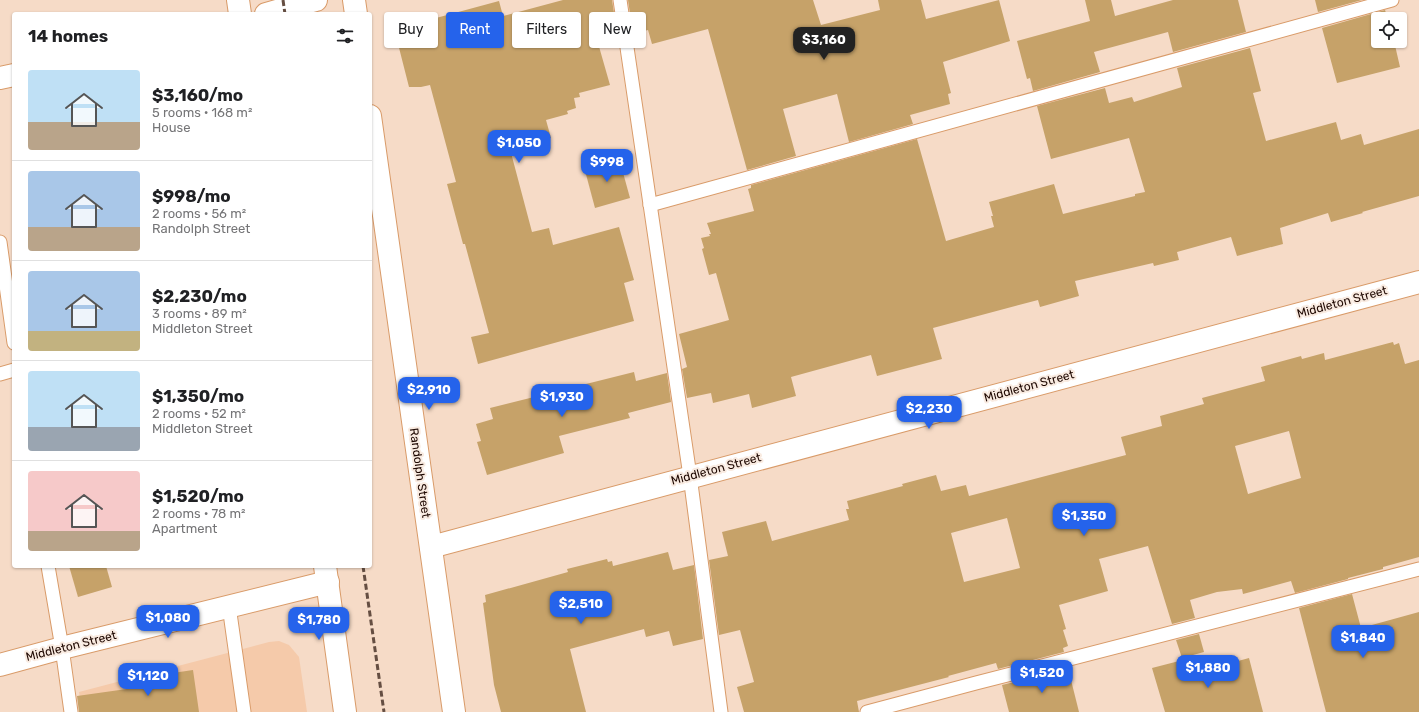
<!DOCTYPE html>
<html lang="en">
<head>
<meta charset="utf-8">
<style>
  :root { --surface:#fff; --page:#f2f2f2; --text:#202124; --muted:#757577; --line:#e0e0e0; --accent:#2563eb }
  body { margin:0; font-family:Rubik,sans-serif; background:var(--page); color:var(--text); height:100vh; display:flex; flex-direction:column; font-size:15px; white-space:nowrap }
  * { box-sizing:border-box; margin:0 }
  p { font-size:13px; color:var(--muted) }
  .icon { flex:none; width:22px; height:22px; fill:none; stroke:currentColor; stroke-width:2; stroke-linecap:round; stroke-linejoin:round }
  .map { position:relative; flex:1; overflow:hidden }
  .panel { position:absolute; left:12px; top:12px; width:360px; height:556px; display:flex; flex-direction:column; background:var(--surface); border-radius:4px; box-shadow:0 1px 3px #0004 }
  .panel>* { flex:none }
  .hud { position:absolute; left:384px; top:12px; width:380px; height:36px; display:flex; gap:8px }
  .fabs { position:absolute; left:1371px; top:12px; display:grid; gap:8px }
  .fabs a { display:grid; place-items:center; width:36px; height:36px; border-radius:4px; background:var(--surface); box-shadow:0 1px 3px #0004; font-size:20px }
  .price { position:absolute; translate:-50% -34px; padding:0 9px; border-radius:8px; background:var(--accent); color:#fff; font-size:13px; line-height:26px; filter:drop-shadow(0 1px 2px #0008) }
  .price::after { content:''; position:absolute; left:50%; top:24px; width:12px; height:9px; margin-left:-6px; background:inherit; clip-path:polygon(0 0,100% 0,50% 100%) }
  .price.current { background:#222; color:#fff }
  ul { padding:0; list-style:none }
  li { display:flex; align-items:center; gap:12px; height:100px; padding:0 16px }
  li+li { border-top:1px solid var(--line) }
  li span { display:grid; place-items:center; flex:none; width:112px; height:80px; border-radius:4px; color:#555 }
  li>.icon { margin-inline-start:auto }
  span .icon { width:48px; height:48px; fill:#fffc; stroke-width:1 }
  li b { font-size:17px }
  h2 { display:flex; justify-content:space-between; align-items:center; height:48px; padding:0 16px; font-size:17px }
  .pill { padding:0 14px; border-radius:4px; background:var(--surface); box-shadow:0 1px 3px #0004; font-size:14px; line-height:36px }
  .pill.current { background:var(--accent); color:#fff }
  .map>svg:first-child { display:block }
  .built { fill:#f5caaa }
  .building { fill:#c6a269; fill-rule:evenodd }
  .lines { fill:none; stroke-linecap:round; stroke-linejoin:round }
  .service-casing { stroke:#d99b69; stroke-width:15 }
  .minor-casing { stroke:#d99b69; stroke-width:24 }
  .tertiary-casing { stroke:#d99b69; stroke-width:24 }
  .service { stroke:#fff; stroke-width:13 }
  .minor { stroke:#fff; stroke-width:22 }
  .tertiary { stroke:#fff; stroke-width:22 }
  .rail { stroke:#654e42; stroke-width:3; stroke-dasharray:6 3; stroke-linecap:butt }
  .labels { text-anchor:middle; stroke-width:4; stroke-linejoin:round; paint-order:stroke }
  .street-label { font-size:12px; fill:#1d0700; stroke:#f9ebe1 }
</style>
</head>
<body>
<div class="map">
<svg width="1419" height="712" viewBox="0 0 1419 712">
  <rect width="100%" height="100%" fill="#f6dbc7"/>
  <path class="built" d="M279 641 289 645 299 657 307 712H82L79 692 269 642Z"/>
  <g class="building">
    <path d="M563 0H612L618 38 598 43 610 85 579 93 580 97 574 98 576 108 567 111 568 114 546 120 551 138 510 149 532 232 549 228 553 245 619 227 634 280 624 283 634 321 478 364 471 337 489 333 465 244H463L447 184 456 182 430 85 421 87H409L396 36 400 34 399 28 499 1 503 16Z"/>
    <path d="M628 0H813L821 25 880 10 878 0H921L926 19 999 0 1010 41 943 62 951 93 948 94 950 104 910 115 913 124 849 142 837 94 783 109 796 156 747 170 708 29 652 44 648 30 633 34Z"/>
    <path d="M1085 0H1111L1115 16 1173 0H1238L1246 32 1173 52 1168 32 1094 52 1100 72 1033 91 1030 78 1027 79 1017 41 1090 21Z"/>
    <path d="M1315 0H1362L1318 12Z"/>
    <path d="M1385 10 1388 19H1378V41H1394L1400 67 1337 83 1322 28Z"/>
    <path d="M1250 48 1261 91 1253 93 1266 141 1336 122 1341 140 1361 134 1364 145 1419 129V196L1362 212 1363 213 1331 222 1328 213 1280 228 1283 244 1237 256 1231 237 1177 252 1179 260 1154 266 1153 263 1075 281 1079 296 1040 307 1038 300 933 328 942 359 877 376 871 355 791 377 796 396 752 408 749 394 713 403 711 393 687 398 682 369 687 367 679 334 729 320 716 273 709 275 702 249 704 248 701 238 710 236 709 234H711L707 223 754 211 748 189 751 188V185L917 139 946 241 994 227 991 216H993L989 202 1054 184 1063 214 1135 196V194L1145 192 1129 138 1051 159 1037 106 1105 88 1109 103 1132 97 1134 102 1182 87 1177 68Z"/>
    <path d="M619 158 630 198 595 208 584 167Z"/>
    <path d="M1393 342 1394 345 1399 343 1405 364 1419 360V557L1383 567V569L1348 578V579L1295 593 1291 581 1243 594 1242 589 1217 592 1190 600 1195 618 1172 624 1148 546 1099 559 1108 591 1059 605 1066 629 1063 630 1068 646 1063 648 1064 652 998 669 996 663 948 676 949 677 857 701 859 712H744L737 687 754 682 740 630 719 635 709 560 728 556 722 532 766 521 772 541 849 520 846 509H849L847 501 903 486 902 484 936 475 941 491 966 485 969 496 1126 455 1121 437 1162 426 1160 416 1204 404 1202 398 1265 381 1261 367 1301 356 1302 359 1324 353 1325 360ZM1289 431 1301 478 1248 494 1235 446ZM1007 518 1020 568 964 582 951 533Z"/>
    <path d="M634 372 636 381 667 373 671 402 628 413 630 418 559 436 564 453 487 475 477 442 481 441 476 424 493 419 490 408Z"/>
    <path d="M668 552 673 570 694 565 703 639 673 646 669 631 646 637 644 629 570 649 586 712H501L494 685 483 603 486 602 485 595 568 572 567 569 607 559 608 562 612 561 613 566Z"/>
    <path d="M69 566H106L112 587 78 597Z"/>
    <path d="M1352 594 1361 628 1419 612V712H1326L1299 608Z"/>
    <path d="M1199 634 1204 652 1182 658 1176 640Z"/>
    <path d="M1249 658 1263 712H1165L1152 668 1183 660 1187 675Z"/>
    <path d="M1068 668 1079 712H1009L1002 685Z"/>
    <path d="M193 670 199 712H79L77 696 148 686 146 677Z"/>
  </g>
  <g class="lines">
    <defs>
      <g id="service">
        <path d="M620 0 690 476 721 712"/>
        <path d="M650 205 1392 0"/>
        <path d="M0 242 14 343"/>
        <path d="M0 374 14 370"/>
        <path d="M48 566 62 648 71 712"/>
        <path d="M229 606 244 712"/>
        <path d="M867 712 976 683 1419 569"/>
      </g>
      <g id="minor">
        <path d="M266 14 316 0"/>
        <path d="M0 78 14 75"/>
        <path d="M431 547 1419 282"/>
        <path d="M0 665 62 648 328 582"/>
      </g>
      <g id="tertiary">
        <path d="M238 0 240 14"/>
        <path d="M354 0 356 14"/>
        <path d="M370 116 454 712"/>
        <path d="M325 566 345 712"/>
      </g>
    </defs>
    <use href="#service" class="service-casing"/>
    <use href="#minor" class="minor-casing"/>
    <use href="#tertiary" class="tertiary-casing"/>
    <use href="#service" class="service"/>
    <use href="#minor" class="minor"/>
    <use href="#tertiary" class="tertiary"/>
    <g class="rail">
      <path d="M283 0 285 14"/>
      <path d="M363 566 384 712"/>
    </g>
  </g>
  <g class="labels">
    <g class="street-label">
      <text transform="translate(1342 302) rotate(-15)" y="4">Middleton Street</text>
      <text transform="translate(1029 386) rotate(-15)" y="4">Middleton Street</text>
      <text transform="translate(716 469) rotate(-15)" y="4">Middleton Street</text>
      <text transform="translate(420 473) rotate(82)" y="4">Randolph Street</text>
      <text transform="translate(71 646) rotate(-14)" y="4">Middleton Street</text>
    </g>
  </g>
</svg>
<div class="fabs">
<a><svg class="icon" aria-label="locate" viewBox="0 0 24 24"><circle cx="12" cy="12" r="6"/><path d="M12 2v4M12 18v4M2 12h4M18 12h4"/></svg></a>
</div>
<b class="price current" style="left:824px;top:61px">$3,160</b>
<b class="price" style="left:519px;top:164px">$1,050</b>
<b class="price" style="left:607px;top:183px">$998</b>
<b class="price" style="left:429px;top:411px">$2,910</b>
<b class="price" style="left:562px;top:418px">$1,930</b>
<b class="price" style="left:929px;top:430px">$2,230</b>
<b class="price" style="left:1084px;top:537px">$1,350</b>
<b class="price" style="left:581px;top:625px">$2,510</b>
<b class="price" style="left:168px;top:639px">$1,080</b>
<b class="price" style="left:319px;top:641px">$1,780</b>
<b class="price" style="left:1363px;top:659px">$1,840</b>
<b class="price" style="left:1208px;top:689px">$1,880</b>
<b class="price" style="left:1042px;top:694px">$1,520</b>
<b class="price" style="left:148px;top:697px">$1,120</b>
<div class="hud">
<a class="pill">Buy</a>
<a class="pill current">Rent</a>
<a class="pill">Filters</a>
<a class="pill">New</a>
</div>
<section class="panel">
<h2>14 homes<svg class="icon" aria-label="filters" viewBox="0 0 24 24"><path d="M4 7h16M4 17h16"/><circle cx="9" cy="7" r="2"/><circle cx="15" cy="17" r="2"/></svg></h2>
<ul>
<li><span style="background:linear-gradient(#bfe0f5 65%,#b9a48a 0)"><svg class="icon" aria-label="home" viewBox="0 0 24 24"><path d="M3 11l9-7 9 7M6 9v11h12V9"/></svg></span><div><b>$3,160/mo</b><p>5 rooms · 168 m²</p><p>House</p></div></li>
<li><span style="background:linear-gradient(#a9c7e8 70%,#b9a48a 0)"><svg class="icon" aria-label="home" viewBox="0 0 24 24"><path d="M3 11l9-7 9 7M6 9v11h12V9"/></svg></span><div><b>$998/mo</b><p>2 rooms · 56 m²</p><p>Randolph Street</p></div></li>
<li><span style="background:linear-gradient(#a9c7e8 75%,#c2b280 0)"><svg class="icon" aria-label="home" viewBox="0 0 24 24"><path d="M3 11l9-7 9 7M6 9v11h12V9"/></svg></span><div><b>$2,230/mo</b><p>3 rooms · 89 m²</p><p>Middleton Street</p></div></li>
<li><span style="background:linear-gradient(#bfe0f5 70%,#9aa5b1 0)"><svg class="icon" aria-label="home" viewBox="0 0 24 24"><path d="M3 11l9-7 9 7M6 9v11h12V9"/></svg></span><div><b>$1,350/mo</b><p>2 rooms · 52 m²</p><p>Middleton Street</p></div></li>
<li><span style="background:linear-gradient(#f6c9c9 75%,#b9a48a 0)"><svg class="icon" aria-label="home" viewBox="0 0 24 24"><path d="M3 11l9-7 9 7M6 9v11h12V9"/></svg></span><div><b>$1,520/mo</b><p>2 rooms · 78 m²</p><p>Apartment</p></div></li>
</ul>
</section>
</div>
</body>
</html>
